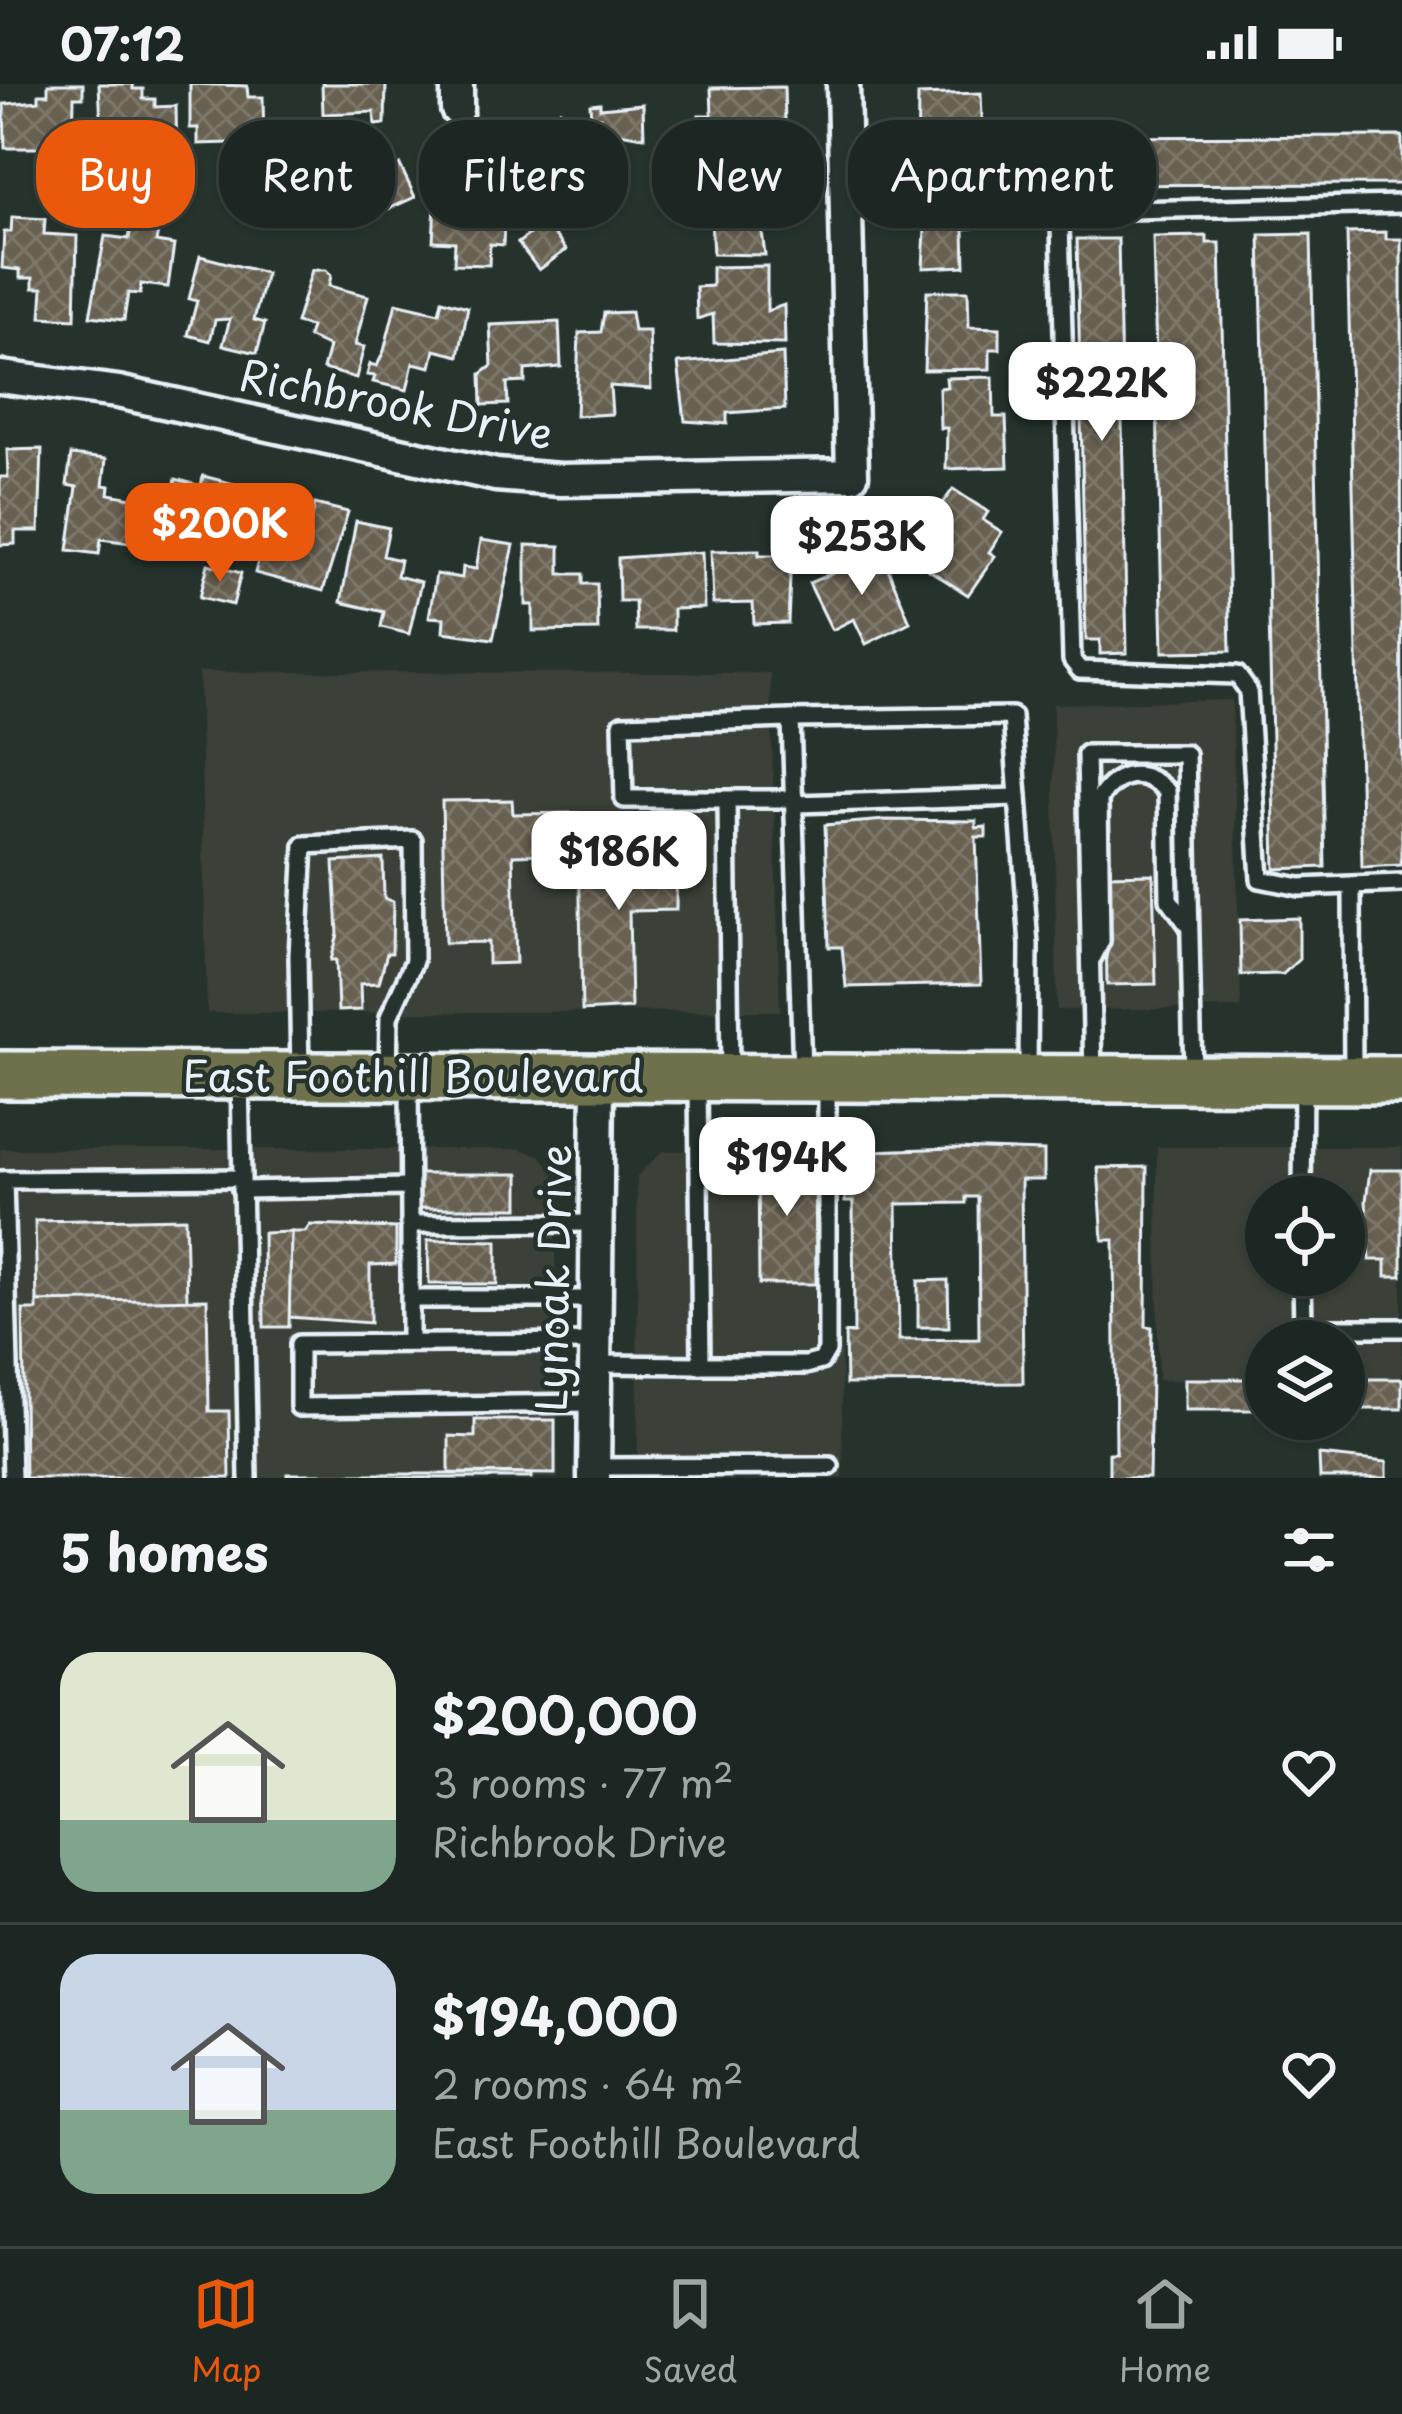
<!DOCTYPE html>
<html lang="en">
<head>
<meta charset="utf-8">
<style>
  :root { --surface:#1c2622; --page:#29322f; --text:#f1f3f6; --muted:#a0a5a5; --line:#3a4340; --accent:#ea580c }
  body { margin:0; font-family:"Playpen Sans",sans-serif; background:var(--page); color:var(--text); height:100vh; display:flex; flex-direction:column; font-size:45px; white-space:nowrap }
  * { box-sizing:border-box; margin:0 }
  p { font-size:39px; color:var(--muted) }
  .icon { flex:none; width:66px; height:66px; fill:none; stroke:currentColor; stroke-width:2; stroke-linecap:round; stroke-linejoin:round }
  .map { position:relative; height:1394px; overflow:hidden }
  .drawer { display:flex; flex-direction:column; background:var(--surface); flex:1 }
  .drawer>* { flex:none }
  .hud { position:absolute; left:36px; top:36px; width:1332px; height:108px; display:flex; gap:24px }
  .tools { position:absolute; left:1245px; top:1092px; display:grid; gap:24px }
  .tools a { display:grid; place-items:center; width:120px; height:120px; border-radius:50%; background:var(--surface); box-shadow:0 3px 9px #0004,0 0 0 3px var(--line); font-size:60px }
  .price { position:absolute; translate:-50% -102px; padding:0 27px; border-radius:24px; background:#fff; color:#222; font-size:39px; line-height:78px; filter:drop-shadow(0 3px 6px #0008) }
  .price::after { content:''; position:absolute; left:50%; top:72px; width:36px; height:27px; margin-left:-18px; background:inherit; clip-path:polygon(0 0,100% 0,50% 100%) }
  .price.selected { background:var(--accent); color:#fff }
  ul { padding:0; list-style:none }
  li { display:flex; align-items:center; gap:36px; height:300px; padding:0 60px }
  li+li { border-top:3px solid var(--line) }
  li span { display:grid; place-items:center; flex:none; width:336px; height:240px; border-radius:36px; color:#555 }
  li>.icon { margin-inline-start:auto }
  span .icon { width:144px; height:144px; fill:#fffc; stroke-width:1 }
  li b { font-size:51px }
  h2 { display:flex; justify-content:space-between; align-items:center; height:144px; padding:0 60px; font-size:51px }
  .tag { padding:0 42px; border-radius:48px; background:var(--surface); box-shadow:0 3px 9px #0004,0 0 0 3px var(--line); font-size:42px; line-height:108px }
  .tag.selected { background:var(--accent); color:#fff }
  .status { display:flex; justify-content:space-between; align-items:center; height:84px; padding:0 60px; background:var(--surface); direction:ltr }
  .status svg { height:33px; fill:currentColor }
  .tabs { display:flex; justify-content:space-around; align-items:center; height:168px; border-top:3px solid var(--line); background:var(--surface); font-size:33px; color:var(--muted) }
  .tabs a { display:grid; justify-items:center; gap:6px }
  .tabs .selected { color:var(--accent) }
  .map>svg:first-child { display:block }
  .built { fill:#3a4138; fill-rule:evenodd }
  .building { fill:url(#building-cross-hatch); stroke:#e8f1f8; stroke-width:3; fill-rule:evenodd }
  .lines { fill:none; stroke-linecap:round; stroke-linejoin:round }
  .lane-casing { stroke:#e8f1f8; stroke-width:24 }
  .street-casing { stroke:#e8f1f8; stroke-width:39 }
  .primary-casing { stroke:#e8f1f8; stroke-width:54 }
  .lane { stroke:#26332d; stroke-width:15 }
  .street { stroke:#26332d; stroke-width:30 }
  .primary { stroke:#6e714b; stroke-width:45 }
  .labels { text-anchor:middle; stroke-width:9; stroke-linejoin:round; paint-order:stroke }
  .street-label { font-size:42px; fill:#e8f1f8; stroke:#26332d }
</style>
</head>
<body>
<div class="status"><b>07:12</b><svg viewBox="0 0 49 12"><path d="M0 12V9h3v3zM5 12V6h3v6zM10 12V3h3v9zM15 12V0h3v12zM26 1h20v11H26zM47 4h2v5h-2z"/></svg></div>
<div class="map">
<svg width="1402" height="1394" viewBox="0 0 1402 1394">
  <defs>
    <pattern id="building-cross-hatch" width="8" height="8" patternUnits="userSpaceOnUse" patternTransform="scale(3)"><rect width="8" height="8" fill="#686151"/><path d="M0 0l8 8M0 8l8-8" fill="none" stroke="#7e786b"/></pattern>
  </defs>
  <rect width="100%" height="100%" fill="#26332d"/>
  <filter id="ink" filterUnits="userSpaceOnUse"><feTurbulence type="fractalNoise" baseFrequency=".00833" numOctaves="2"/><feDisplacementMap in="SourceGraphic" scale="24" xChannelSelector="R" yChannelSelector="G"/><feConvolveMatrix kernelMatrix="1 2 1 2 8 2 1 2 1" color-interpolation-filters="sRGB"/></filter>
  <g filter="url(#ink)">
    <g class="built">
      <path d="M199 588 770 589 780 927 207 929Z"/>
      <path d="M1232 616 1241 924 1057 926 1053 620Z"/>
      <path d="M1157 1063H1402V1295H1344V1257H1266V1295L1158 1296ZM1266 1113H1344V1191H1266Z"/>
      <path d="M838 1064 843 1394H638L637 1092 663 1067Z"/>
      <path d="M0 1065H520L541 1072 554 1091 558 1394H0Z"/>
    </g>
    <g class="building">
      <path d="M48 0H83V13H74L73 63H61V71L50 72V64H5L4 20 39 17V10H48Z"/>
      <path d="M99 0H133V5H143V15H155V23L176 22 177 76 149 77V59L102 60Z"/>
      <path d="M190 0 247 2 248 13H263L264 58 198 60V44H190Z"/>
      <path d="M322 0H386L385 40 375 41 374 28 323 30Z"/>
      <path d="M784 3 785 36H763L766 82 713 84V57L700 58 699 31H712L711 4Z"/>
      <path d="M981 9 983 59 969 60 970 90 917 94 918 11Z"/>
      <path d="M600 19V24L643 20 644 53 600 46V33H591L590 20Z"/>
      <path d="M560 26 585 46V59L618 84 576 139 541 112 561 81 555 77 558 72 537 56Z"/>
      <path d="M1402 52V100L1050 101V53Z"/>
      <path d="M349 55 364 88 373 84 376 91 400 81 415 113 386 126 381 116 335 136 307 74Z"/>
      <path d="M783 90 785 124 759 125 765 171 713 170 711 137H719L718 115 741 114 740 92Z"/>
      <path d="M969 99 970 104 988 103 989 142 964 145 965 182 923 184 925 144 917 140 915 101Z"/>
      <path d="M436 103 479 106V117L505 118 503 161 490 160 489 181 454 180 455 158 433 157Z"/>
      <path d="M12 133 45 135 44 150 77 152 75 235 41 233 43 204H33V194H20V186L2 184 4 148H11Z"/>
      <path d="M545 138 566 166 539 186 518 159Z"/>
      <path d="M131 143 158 147 156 158 174 161 168 203 141 200 140 210 128 209 124 236 90 232 105 152 129 155Z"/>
      <path d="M1386 148V155H1401L1402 773 1401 781 1362 783 1347 149Z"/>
      <path d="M1311 150 1325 783 1275 785 1260 151Z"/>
      <path d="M1207 152V159H1220L1230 567 1163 568 1153 153Z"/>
      <path d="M1077 155H1118L1127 569 1100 570V556H1086Z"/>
      <path d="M200 172 266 189 254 236 265 239 257 269 223 261 230 235 215 236 210 257 188 251 197 217 189 215Z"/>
      <path d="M767 182V227L784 221 785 260 714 259 713 230 697 235 696 203 712 202V183Z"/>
      <path d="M312 186H326L331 191 329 202 368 212 355 261 364 263 356 294 323 285 329 263 308 253 311 243 296 239Z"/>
      <path d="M927 207H968L969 243 1000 244V265H990V285L924 286Z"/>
      <path d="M442 216 468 223 459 272 435 266 431 283 413 279 407 306 373 298 375 292 367 291 370 280 377 282 384 267 396 219 439 229Z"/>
      <path d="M631 228 634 247H649L651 305 610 302 612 330 576 332 579 249 601 248 604 229Z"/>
      <path d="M559 238 561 283 525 286V298L507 299 508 320 482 321 481 290 492 282 490 241Z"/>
      <path d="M783 270 785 325 727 329V340L685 337 678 279Z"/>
      <path d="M993 293 994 333H1006L1008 383 946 385 947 344H940L939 304 947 303 946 294Z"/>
      <path d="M42 365 39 447H15V460L0 461V393H8L7 366Z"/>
      <path d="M71 371 106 375 103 401 110 402 109 410 144 416 143 425 160 427 159 444 142 441 139 460 101 455 99 470 68 466 77 403 67 401Z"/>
      <path d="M203 392 246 403 232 456 165 438 176 395 201 402Z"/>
      <path d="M953 405 988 428 983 436 1002 448 989 468 995 472 968 511 906 471Z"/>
      <path d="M315 420 348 428 323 507 255 489 265 448 292 455 294 445 308 448Z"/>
      <path d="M356 437 389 444 383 472 400 476 397 492 421 498 409 550 381 543 384 528 341 518Z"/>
      <path d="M481 456 514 461 493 555 443 548 444 534 429 533 436 490 462 494 463 483 476 485Z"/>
      <path d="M526 461 560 462V490H583V500H597L598 546 533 547V521H526Z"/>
      <path d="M759 466V471H791L788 539 754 540 753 519 713 520 711 467Z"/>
      <path d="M702 468 704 524 673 525V546H636L635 517H619L618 474Z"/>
      <path d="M881 468 910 538 866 560 854 535 832 546 809 499Z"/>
      <path d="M208 480 241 489 233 521 200 513Z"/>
      <path d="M512 716 513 730 578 729 579 769 513 771 516 879 488 880V858L445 859 442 717Z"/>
      <path d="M886 736 976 737V744L986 743V753H976L981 900 846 903 842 863H829L825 741Z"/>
      <path d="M677 757 676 826 629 827 631 924 582 927 579 763Z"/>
      <path d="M383 775 384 814 393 818 392 869H387L379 899 360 900 361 926 338 927 336 876H331L338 850 334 778Z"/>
      <path d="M1153 790 1156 900 1107 901 1105 791Z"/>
      <path d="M1299 834V875L1283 890 1241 891 1240 836Z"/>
      <path d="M954 1064 1044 1067V1096H1021L1023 1299 846 1300 845 1249H854L853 1118H845L844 1068ZM966 1113H978L979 1255 899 1256 897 1120 966 1119Z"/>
      <path d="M815 1069 816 1200H759L758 1070Z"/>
      <path d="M1147 1083 1146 1242 1152 1243 1149 1394H1109V1369H1116L1114 1156H1103L1098 1084Z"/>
      <path d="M1370 1086H1402V1192H1386V1176H1370L1366 1117Z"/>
      <rect x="414" y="1090" width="105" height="34"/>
      <path d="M185 1134 187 1216 37 1218 35 1137Z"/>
      <path d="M310 1141 396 1144V1180L370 1181V1239L289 1233 291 1148H305Z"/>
      <path d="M291 1148 289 1243H264L263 1149Z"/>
      <path d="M428 1156 497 1157V1200H429Z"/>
      <path d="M948 1196 949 1243H918V1197Z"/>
      <path d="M207 1215 209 1327H229L230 1394H25L23 1226H37V1218Z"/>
      <rect x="1185" y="1295" width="81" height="31"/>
      <rect x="1344" y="1295" width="58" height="30"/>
      <path d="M475 1336H555V1390L449 1389V1352L475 1353Z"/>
      <path d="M1319 1371 1387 1378V1394H1320Z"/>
      <rect x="287" y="1390" width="244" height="4"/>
    </g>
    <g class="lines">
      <defs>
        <g id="lane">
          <path d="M1402 120 1084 127 1060 140 1072 576 1080 586 1237 591 1248 606 1260 795 1300 803 1402 799"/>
          <path d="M791 635 622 640 624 715H796"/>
          <path d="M727 716 730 989"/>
          <path d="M796 720 1018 713"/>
          <path d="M1352 804 1353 992"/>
          <path d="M1093 873 1101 857 1099 715C1118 687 1142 683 1167 707L1169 815 1188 841"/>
          <path d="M802 989 791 635 1012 632 1029 861 1028 991"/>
          <path d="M300 990 298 871 304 761 413 756 414 877 389 933 388 989"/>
          <path d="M1093 992 1086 670H1186L1193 992"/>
          <path d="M409 994 410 1140 597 1139"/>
          <path d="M240 995 248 1394"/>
          <path d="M0 1096 241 1094"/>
          <path d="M4 1096 12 1394"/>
          <path d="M241 1106 409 1103"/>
          <path d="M1302 1113 1303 998"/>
          <path d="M410 1140V1215H596"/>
          <path d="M1302 1191 1303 1244H1402"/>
          <path d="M410 1215V1257"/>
          <path d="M595 1280 701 1281 698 1000"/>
          <path d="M701 1281H806L821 1277 827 1267V1000"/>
          <path d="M594 1319 299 1323V1260L595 1258"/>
          <path d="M594 1383 830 1382"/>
        </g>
        <g id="street">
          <path d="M457 0V25"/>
          <path d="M0 293 118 308 496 391 560 396 852 391 843 0"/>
          <path d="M594 1394 598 995"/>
        </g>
        <path id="primary" d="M0 991 1402 996"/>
      </defs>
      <use href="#lane" class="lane-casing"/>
      <use href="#street" class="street-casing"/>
      <use href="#primary" class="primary-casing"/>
      <use href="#lane" class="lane"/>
      <use href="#street" class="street"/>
      <use href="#primary" class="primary"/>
    </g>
  </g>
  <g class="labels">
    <g class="street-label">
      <text transform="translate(396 321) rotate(11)" y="15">Richbrook Drive</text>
      <text x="413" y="1008">East Foothill Boulevard</text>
      <text transform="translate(554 1194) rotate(-89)" y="15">Lynoak Drive</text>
    </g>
  </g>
</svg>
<div class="tools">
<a><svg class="icon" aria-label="locate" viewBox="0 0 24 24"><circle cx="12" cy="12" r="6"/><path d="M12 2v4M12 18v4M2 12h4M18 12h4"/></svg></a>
<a><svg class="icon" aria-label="layers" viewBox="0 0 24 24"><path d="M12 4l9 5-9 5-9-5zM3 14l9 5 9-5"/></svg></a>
</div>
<b class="price" style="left:1102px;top:360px">$222K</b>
<b class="price selected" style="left:220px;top:501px">$200K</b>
<b class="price" style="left:862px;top:514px">$253K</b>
<b class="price" style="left:619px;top:829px">$186K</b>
<b class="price" style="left:787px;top:1135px">$194K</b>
<div class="hud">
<a class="tag selected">Buy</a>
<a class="tag">Rent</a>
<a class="tag">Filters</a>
<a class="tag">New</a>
<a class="tag">Apartment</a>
</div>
</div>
<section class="drawer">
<h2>5 homes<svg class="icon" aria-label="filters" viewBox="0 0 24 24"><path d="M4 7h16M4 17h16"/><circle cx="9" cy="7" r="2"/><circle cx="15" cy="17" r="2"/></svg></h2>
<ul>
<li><span style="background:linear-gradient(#dfe7d0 70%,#7fa58c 0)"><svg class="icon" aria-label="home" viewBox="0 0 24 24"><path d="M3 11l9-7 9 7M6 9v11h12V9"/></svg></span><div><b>$200,000</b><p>3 rooms · 77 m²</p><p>Richbrook Drive</p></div><svg class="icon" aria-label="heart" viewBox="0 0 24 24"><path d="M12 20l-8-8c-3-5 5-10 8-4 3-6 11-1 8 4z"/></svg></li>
<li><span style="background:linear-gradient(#c9d6e8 65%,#7fa58c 0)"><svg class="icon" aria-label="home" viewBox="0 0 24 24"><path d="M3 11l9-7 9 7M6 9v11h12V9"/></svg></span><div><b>$194,000</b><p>2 rooms · 64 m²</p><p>East Foothill Boulevard</p></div><svg class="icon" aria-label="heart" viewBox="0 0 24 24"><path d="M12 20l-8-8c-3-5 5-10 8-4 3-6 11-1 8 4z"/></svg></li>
</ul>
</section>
<nav class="tabs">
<a class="selected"><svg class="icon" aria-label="map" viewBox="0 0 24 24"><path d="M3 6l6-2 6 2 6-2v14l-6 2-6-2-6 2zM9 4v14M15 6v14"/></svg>Map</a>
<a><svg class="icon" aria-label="saved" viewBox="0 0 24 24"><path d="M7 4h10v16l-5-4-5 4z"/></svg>Saved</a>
<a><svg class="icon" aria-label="home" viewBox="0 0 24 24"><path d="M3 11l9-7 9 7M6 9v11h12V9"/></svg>Home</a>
</nav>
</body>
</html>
